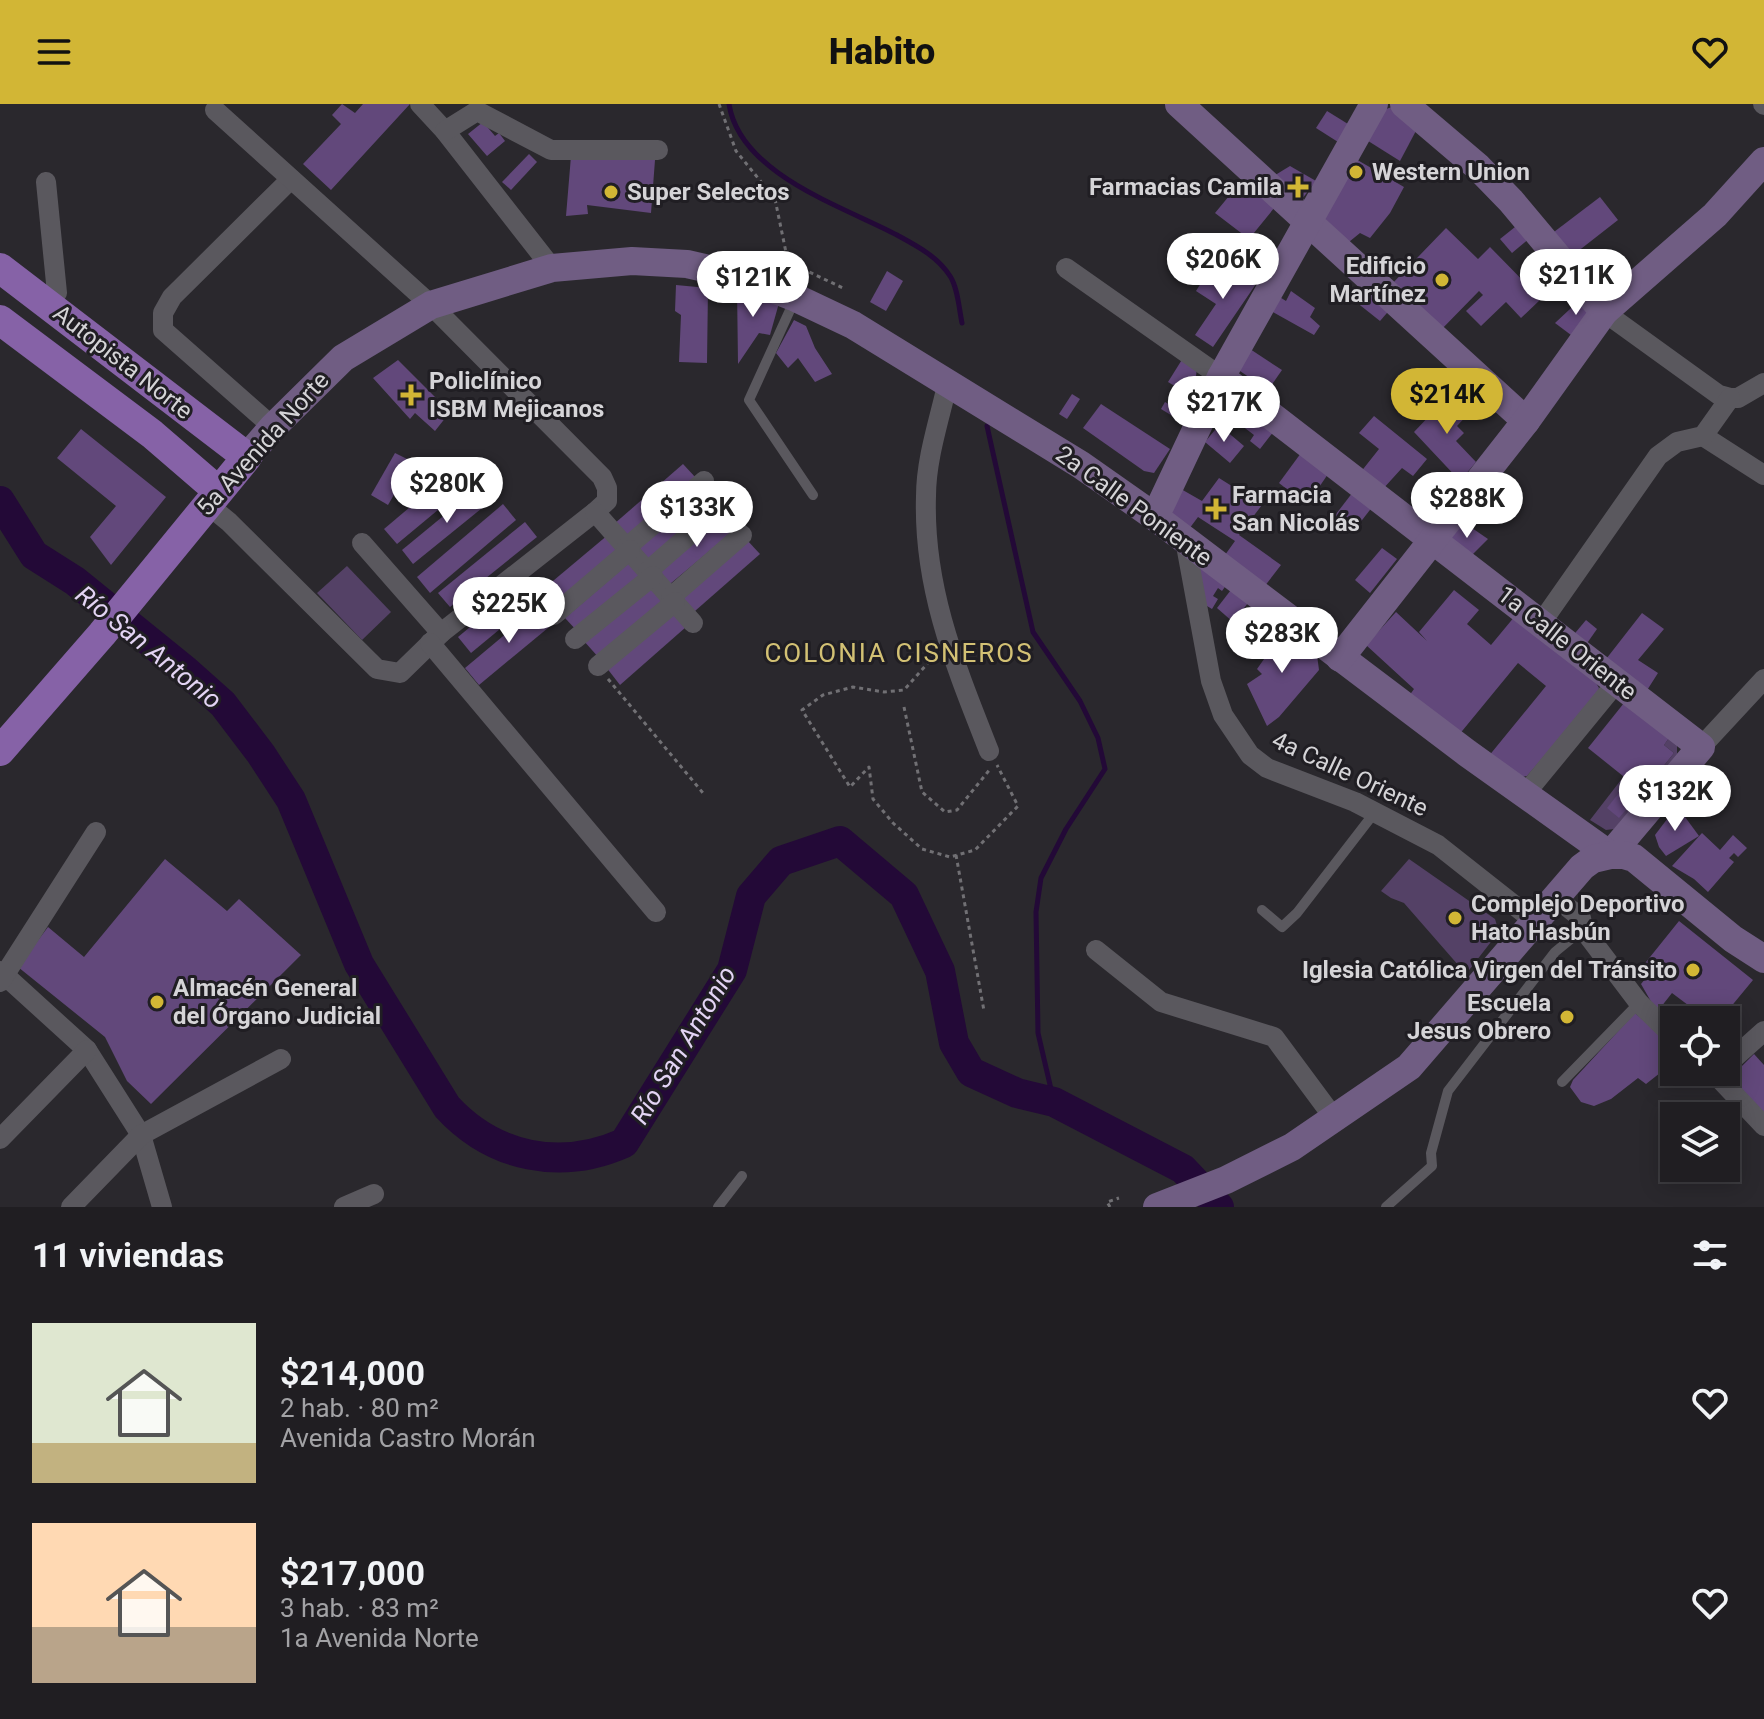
<!DOCTYPE html>
<html lang="es">
<head>
<meta charset="utf-8">
<style>
  :root { --surface:#201e22; --page:#2d2b2f; --text:#f1f3f6; --muted:#a2a2a5; --line:#3d3c40; --accent:#d2b635 }
  body { margin:0; font-family:Roboto,sans-serif; background:var(--page); color:var(--text); height:100vh; display:flex; flex-direction:column; font-size:30px; white-space:nowrap }
  * { box-sizing:border-box; margin:0 }
  p { font-size:26px; color:var(--muted) }
  .icon { flex:none; width:44px; height:44px; fill:none; stroke:currentColor; stroke-width:2; stroke-linecap:round; stroke-linejoin:round }
  .map { position:relative; height:1103px; overflow:hidden }
  .sheet { display:flex; flex-direction:column; background:var(--surface); flex:1 }
  .sheet>* { flex:none }
  .fabs { position:absolute; left:1660px; top:902px; display:grid; gap:16px }
  .fabs a { display:grid; place-items:center; width:80px; height:80px; border-radius:0px; background:var(--surface); box-shadow:0 4px 20px #0003,0 0 0 2px var(--line); font-size:40px }
  .price { position:absolute; translate:-50% -68px; padding:0 18px; border-radius:28px; background:#fff; color:#222; font-size:26px; line-height:52px; filter:drop-shadow(0 2px 4px #0008) }
  .price::after { content:''; position:absolute; left:50%; top:48px; width:24px; height:18px; margin-left:-12px; background:inherit; clip-path:polygon(0 0,100% 0,50% 100%) }
  .price.selected { background:var(--accent); color:#111 }
  ul { padding:0; list-style:none }
  li { display:flex; align-items:center; gap:24px; height:200px; padding:0 32px }
  li span { display:grid; place-items:center; flex:none; width:224px; height:160px; border-radius:0px; color:#555 }
  li>.icon { margin-inline-start:auto }
  span .icon { width:96px; height:96px; fill:#fffc; stroke-width:1 }
  li b { font-size:34px }
  h2 { display:flex; justify-content:space-between; align-items:center; height:96px; padding:0 32px; font-size:34px }
  header { display:flex; justify-content:space-between; align-items:center; height:104px; padding:0 32px; background:var(--accent); color:#111; font-size:36px; font-weight:800 }
  .map>svg:first-child { display:block }
  .green { fill:#544166 }
  .lines { fill:none; stroke-linecap:round; stroke-linejoin:round }
  .stream { stroke:#230937; stroke-width:5 }
  .river { stroke:#230937; stroke-width:30 }
  .building { fill:#62487b }
  .path { stroke:#717074; stroke-width:3; stroke-dasharray:4 4; stroke-linecap:butt }
  .lane { stroke:#5a585e; stroke-width:10 }
  .street { stroke:#5a585e; stroke-width:20 }
  .secondary { stroke:#705d83; stroke-width:28 }
  .primary { stroke:#8662a7; stroke-width:30 }
  .poi-dot { fill:#d2b635; stroke:#201e23; stroke-width:3 }
  .labels { text-anchor:middle; stroke-width:6; stroke-linejoin:round; paint-order:stroke }
  .poi-label { font-size:24px; font-weight:bold; fill:#d5d4d7; stroke:#201e23; text-anchor:start }
  .street-label { font-size:24px; fill:#d5d4d7; stroke:#201e23 }
  .water-label { font-size:26px; font-style:italic; fill:#e3d4f4; stroke:#201e23 }
  .neighbourhood-label { font-size:26px; letter-spacing:2px; fill:#d3c174; stroke:#201e23 }
</style>
</head>
<body>
<header><svg class="icon" aria-label="menu" viewBox="0 0 24 24"><path d="M4 6h16M4 12h16M4 18h16"/></svg>Habito<svg class="icon" aria-label="heart" viewBox="0 0 24 24"><path d="M12 20l-8-8c-3-5 5-10 8-4 3-6 11-1 8 4z"/></svg></header>
<div class="map">
<svg width="1764" height="1103" viewBox="0 0 1764 1103">
  <rect width="100%" height="100%" fill="#2a282d"/>
  <g class="green">
    <path d="M347 462 391 508 362 536 317 489Z"/>
    <path d="M1669 634 1677 641V650L1614 725 1606 726 1590 716 1624 672 1644 687 1674 649 1664 641Z"/>
    <path d="M1409 755 1495 815 1498 825 1494 834 1466 870 1404 799 1391 794 1381 787Z"/>
  </g>
  <g class="lines">
    <g class="stream">
      <path d="M729 0C740 70 842 102 897 131 917 142 937 152 950 172 958 184 959 205 962 219"/>
      <path d="M987 322 1033 528 1080 597 1098 634 1105 665 1066 725 1041 774 1036 808 1038 929 1054 998"/>
    </g>
    <path class="river" d="M0 397 34 451 75 477 186 567 223 600 261 650 291 696 359 860 447 1003C494 1054 561 1067 624 1039L732 866 751 792 781 757 840 737 904 791 940 867 954 939 971 968 1017 989 1054 998 1183 1065 1219 1103"/>
  </g>
  <g class="building">
    <path d="M342 0 355 9 363 0H410L331 86 303 60 341 20 332 11Z"/>
    <path d="M1392 3 1418 23 1400 57 1365 35 1380 7Z"/>
    <path d="M1327 7 1348 20 1338 38 1316 24Z"/>
    <path d="M483 18 495 32 499 29 505 37 487 52 468 30Z"/>
    <path d="M529 50 537 58 511 86 502 78Z"/>
    <path d="M571 52 655 56 651 109 587 101 588 110 566 112Z"/>
    <path d="M1354 54 1404 83 1390 109 1370 134 1360 129 1344 142 1323 112Z"/>
    <path d="M1290 62 1316 77 1302 95 1272 73Z"/>
    <path d="M1250 83 1279 98 1249 135 1215 109 1234 86 1242 92Z"/>
    <path d="M1600 93 1618 116 1568 155 1550 131Z"/>
    <path d="M1520 119 1531 133 1512 149 1500 135Z"/>
    <path d="M1446 124 1478 155 1490 143 1541 195 1521 214 1506 198 1481 222 1466 207 1483 191 1479 187 1438 229 1390 182Z"/>
    <path d="M1221 159 1256 180 1213 243 1195 231 1216 200 1196 187 1206 171 1211 174Z"/>
    <path d="M887 167 903 177 886 207 870 198Z"/>
    <path d="M1367 178 1393 202 1380 217 1351 194Z"/>
    <path d="M676 181 708 184 707 259 679 258 681 211 675 207Z"/>
    <path d="M737 183 779 199 770 231 759 229 738 260Z"/>
    <path d="M1291 187 1315 204 1310 213 1320 222 1314 231 1271 207 1278 192 1286 197Z"/>
    <path d="M1584 192 1595 207 1575 234 1555 219Z"/>
    <path d="M794 216 806 222 815 244 832 270 815 278 798 254 788 264 776 249Z"/>
    <path d="M1250 245 1282 266 1268 286 1237 265Z"/>
    <path d="M1183 254 1197 264 1195 280 1188 290 1168 278Z"/>
    <path d="M398 256 450 308 435 327 415 309 410 315 373 274Z"/>
    <path d="M1452 288 1470 308 1457 322 1464 329 1456 337 1476 358 1460 377 1414 328Z"/>
    <path d="M1072 290 1080 295 1067 315 1059 310Z"/>
    <path d="M1165 298 1183 308 1179 316 1161 305Z"/>
    <path d="M1101 300 1170 345 1154 369 1144 367 1083 324Z"/>
    <path d="M1251 309 1274 327 1260 345 1250 337 1254 331 1241 321Z"/>
    <path d="M1374 312 1427 355 1413 372 1402 364 1382 386 1360 369 1379 345 1359 329Z"/>
    <path d="M1219 321 1244 342 1230 359 1205 338Z"/>
    <path d="M81 325 166 393 111 461 90 433 116 402 57 354Z"/>
    <path d="M395 349 413 358 388 401 371 391Z"/>
    <path d="M1301 349 1328 370 1307 401 1279 379Z"/>
    <path d="M461 360 474 376 397 440 384 425Z"/>
    <path d="M683 360 696 374 627 434 614 420Z"/>
    <path d="M1219 374 1262 401 1239 431 1281 461 1261 487 1220 458 1235 437 1198 413 1189 425 1172 409 1181 385 1202 397Z"/>
    <path d="M481 381 492 396 413 460 402 446Z"/>
    <path d="M709 381 722 396 650 457 638 442Z"/>
    <path d="M1353 388 1373 402 1352 429 1333 414Z"/>
    <path d="M503 400 516 416 430 489 417 473Z"/>
    <path d="M724 410 736 425 670 480 658 466Z"/>
    <path d="M525 418 537 433 450 503 438 489Z"/>
    <path d="M1453 418 1469 429 1472 424 1488 435 1469 454 1449 436Z"/>
    <path d="M609 430 622 445 554 502 541 487Z"/>
    <path d="M746 435 760 450 695 507 681 492Z"/>
    <path d="M1382 444 1397 455 1370 489 1355 476Z"/>
    <path d="M630 458 643 472 578 528 565 514Z"/>
    <path d="M1202 460 1229 477 1222 487 1218 484 1213 492 1218 495 1212 505 1207 502 1194 472Z"/>
    <path d="M651 480 665 498 600 555 583 536Z"/>
    <path d="M521 481 534 497 471 549 458 533Z"/>
    <path d="M1234 482 1252 494 1233 518 1217 504Z"/>
    <path d="M1454 486 1479 506 1467 520 1491 541 1515 512 1595 577 1599 584 1597 591 1527 672 1516 674 1488 653 1546 582 1518 559 1458 632 1409 592 1414 585 1366 541 1396 508 1427 537 1419 528Z"/>
    <path d="M539 502 554 519 479 581 465 564Z"/>
    <path d="M672 508 686 523 620 581 606 563Z"/>
    <path d="M1642 509 1664 525 1638 556 1658 569 1644 591 1603 559Z"/>
    <path d="M1586 516 1597 525 1583 545 1571 534Z"/>
    <path d="M1279 524 1317 551 1319 566 1279 613 1267 622 1247 580 1262 570 1257 565 1269 548 1264 545Z"/>
    <path d="M1624 599 1669 634 1664 641 1674 649 1643 688 1588 644Z"/>
    <path d="M1622 685 1635 695 1619 714 1607 704Z"/>
    <path d="M1677 702 1699 732 1666 752 1659 743 1655 731Z"/>
    <path d="M1702 729 1720 746 1733 731 1747 744 1738 753 1734 749 1729 754 1734 758 1708 788 1694 775 1672 762Z"/>
    <path d="M165 755 227 807 239 795 301 851 151 1000 127 977 105 933 18 863 48 823 84 853Z"/>
    <path d="M1679 817 1753 876 1720 916H1708L1672 889 1657 908 1641 880 1650 869 1642 863Z"/>
    <path d="M1635 909 1674 943V958L1646 980 1638 974 1611 995 1594 1002 1581 998 1570 983 1573 976Z"/>
    <path d="M1754 950 1764 961V1009L1729 975Z"/>
  </g>
  <g class="lines">
    <g class="path">
      <path d="M719 0 736 47 775 95 788 158 843 184"/>
      <path d="M531 483 541 496"/>
      <path d="M935 551 904 586 884 588 853 583 823 591 802 606 850 683 869 663 873 695 893 719 922 745 950 753 975 746 1018 702 997 661"/>
      <path d="M608 575 703 689"/>
      <path d="M904 603 922 688 945 708 957 706 991 664"/>
      <path d="M956 751 984 907"/>
      <path d="M1110 1103 1107 1098 1119 1094"/>
    </g>
    <g class="lane">
      <path d="M795 195 749 296 813 391"/>
      <path d="M1262 806 1282 823 1297 809 1375 708"/>
      <path d="M1562 978 1639 899"/>
      <path d="M718 1103 742 1072"/>
      <path d="M1386 1103 1432 1062 1431 1049 1448 987 1555 848 1583 825"/>
    </g>
    <g class="street">
      <path d="M420 0 445 27 552 164"/>
      <path d="M1763 0 1764 1"/>
      <path d="M445 27 477 7 551 46H658"/>
      <path d="M46 78 57 189 48 200"/>
      <path d="M1066 164 1221 273"/>
      <path d="M1604 208 1719 291 1730 294"/>
      <path d="M948 277C940 314 926 354 926 392 923 485 956 563 989 647"/>
      <path d="M1730 294H1738L1764 279"/>
      <path d="M273 323 163 226V209L172 193 291 75"/>
      <path d="M1703 332 1764 371"/>
      <path d="M207 400 229 418 377 565 400 569 441 529 595 408 607 397V384L602 373 431 201 215 6"/>
      <path d="M595 408 693 519"/>
      <path d="M1185 436 1211 577 1223 611 1250 651 1267 664 1355 698 1438 741 1533 816"/>
      <path d="M362 439 441 529"/>
      <path d="M627 443 704 377"/>
      <path d="M648 467 719 405"/>
      <path d="M671 493 742 431"/>
      <path d="M554 511 630 446"/>
      <path d="M1541 519 1658 352 1677 338 1703 332 1730 294"/>
      <path d="M575 535 653 472"/>
      <path d="M430 539 656 808"/>
      <path d="M598 562 675 498"/>
      <path d="M1701 643 1764 575"/>
      <path d="M1525 690 1617 578"/>
      <path d="M1555 793 1581 814 1583 825 1639 899 1674 933"/>
      <path d="M1096 846 1161 898 1274 933 1334 1014"/>
      <path d="M0 867 87 946 141 1031 162 1103"/>
      <path d="M0 878 96 728"/>
      <path d="M1726 961 1764 927"/>
      <path d="M1713 968 1764 1022"/>
      <path d="M0 1035 87 946"/>
      <path d="M71 1103 141 1031 281 955"/>
      <path d="M344 1103 374 1090"/>
    </g>
    <g class="secondary">
      <path d="M1179 0 1526 317"/>
      <path d="M1404 0 1478 63 1511 97 1604 208"/>
      <path d="M1221 273 1701 643 1610 751"/>
      <path d="M247 353 273 323 343 254 431 201 552 164 632 157 687 160 740 172 796 194 853 221 1081 361 1155 413 1467 649 1610 751"/>
      <path d="M1155 413 1221 273 1374 0"/>
      <path d="M1340 554 1526 317 1604 208 1715 111 1764 57"/>
      <path d="M1157 1103 1226 1076 1292 1043 1409 963 1582 763 1593 755 1610 751H1624L1634 754 1733 835 1764 855"/>
    </g>
    <g class="primary">
      <path d="M0 164 247 353 102 530 0 647"/>
      <path d="M0 216 152 330 217 386"/>
    </g>
  </g>
  <g class="poi-dot">
    <circle cx="1356" cy="68" r="8"/>
    <path d="M1294 71h8v8h8v8h-8v8h-8v-8h-8v-8h8z"/>
    <circle cx="611" cy="88" r="8"/>
    <circle cx="1442" cy="176" r="8"/>
    <path d="M407 279h8v8h8v8h-8v8h-8v-8h-8v-8h8z"/>
    <path d="M1212 393h8v8h8v8h-8v8h-8v-8h-8v-8h8z"/>
    <circle cx="1455" cy="814" r="8"/>
    <circle cx="1693" cy="866" r="8"/>
    <circle cx="157" cy="898" r="8"/>
    <circle cx="1567" cy="913" r="8"/>
  </g>
  <g class="labels">
    <g class="poi-label">
      <text x="1372" y="76">Western Union</text>
      <text x="1282" y="91" text-anchor="end">Farmacias Camila</text>
      <text x="627" y="96">Super Selectos</text>
      <text x="1426" y="170" text-anchor="end">Edificio<tspan x="1426" dy="28">Martínez</tspan></text>
      <text x="429" y="285">Policlínico<tspan x="429" dy="28">ISBM Mejicanos</tspan></text>
      <text x="1232" y="399">Farmacia<tspan x="1232" dy="28">San Nicolás</tspan></text>
      <text x="1471" y="808">Complejo Deportivo<tspan x="1471" dy="28">Hato Hasbún</tspan></text>
      <text x="1677" y="874" text-anchor="end">Iglesia Católica Virgen del Tránsito</text>
      <text x="173" y="892">Almacén General<tspan x="173" dy="28">del Órgano Judicial</tspan></text>
      <text x="1551" y="907" text-anchor="end">Escuela<tspan x="1551" dy="28">Jesus Obrero</tspan></text>
    </g>
    <g class="street-label">
      <text transform="translate(123 258) rotate(38)" y="8">Autopista Norte</text>
      <text transform="translate(263 340) rotate(-48)" y="8">5a Avenida Norte</text>
      <text transform="translate(1134 402) rotate(36)" y="8">2a Calle Poniente</text>
      <text transform="translate(1567 539) rotate(38)" y="8">1a Calle Oriente</text>
      <text transform="translate(1350 670) rotate(25)" y="8">4a Calle Oriente</text>
    </g>
    <g class="water-label">
      <text transform="translate(149 543) rotate(39)" y="9">Río San Antonio</text>
      <text transform="translate(683 941) rotate(-59)" y="9">Río San Antonio</text>
    </g>
    <g class="neighbourhood-label">
      <text x="899" y="558">COLONIA CISNEROS</text>
    </g>
  </g>
</svg>
<div class="fabs">
<a><svg class="icon" aria-label="locate" viewBox="0 0 24 24"><circle cx="12" cy="12" r="6"/><path d="M12 2v4M12 18v4M2 12h4M18 12h4"/></svg></a>
<a><svg class="icon" aria-label="layers" viewBox="0 0 24 24"><path d="M12 4l9 5-9 5-9-5zM3 14l9 5 9-5"/></svg></a>
</div>
<b class="price" style="left:1223px;top:197px">$206K</b>
<b class="price" style="left:1576px;top:213px">$211K</b>
<b class="price" style="left:753px;top:215px">$121K</b>
<b class="price selected" style="left:1447px;top:332px">$214K</b>
<b class="price" style="left:1224px;top:340px">$217K</b>
<b class="price" style="left:447px;top:421px">$280K</b>
<b class="price" style="left:1467px;top:436px">$288K</b>
<b class="price" style="left:697px;top:445px">$133K</b>
<b class="price" style="left:509px;top:541px">$225K</b>
<b class="price" style="left:1282px;top:571px">$283K</b>
<b class="price" style="left:1675px;top:729px">$132K</b>
</div>
<section class="sheet">
<h2>11 viviendas<svg class="icon" aria-label="filters" viewBox="0 0 24 24"><path d="M4 7h16M4 17h16"/><circle cx="9" cy="7" r="2"/><circle cx="15" cy="17" r="2"/></svg></h2>
<ul>
<li><span style="background:linear-gradient(#dfe7d0 75%,#c2b280 0)"><svg class="icon" aria-label="home" viewBox="0 0 24 24"><path d="M3 11l9-7 9 7M6 9v11h12V9"/></svg></span><div><b>$214,000</b><p>2 hab. · 80 m²</p><p>Avenida Castro Morán</p></div><svg class="icon" aria-label="heart" viewBox="0 0 24 24"><path d="M12 20l-8-8c-3-5 5-10 8-4 3-6 11-1 8 4z"/></svg></li>
<li><span style="background:linear-gradient(#ffd9b3 65%,#b9a48a 0)"><svg class="icon" aria-label="home" viewBox="0 0 24 24"><path d="M3 11l9-7 9 7M6 9v11h12V9"/></svg></span><div><b>$217,000</b><p>3 hab. · 83 m²</p><p>1a Avenida Norte</p></div><svg class="icon" aria-label="heart" viewBox="0 0 24 24"><path d="M12 20l-8-8c-3-5 5-10 8-4 3-6 11-1 8 4z"/></svg></li>
</ul>
</section>
</body>
</html>
